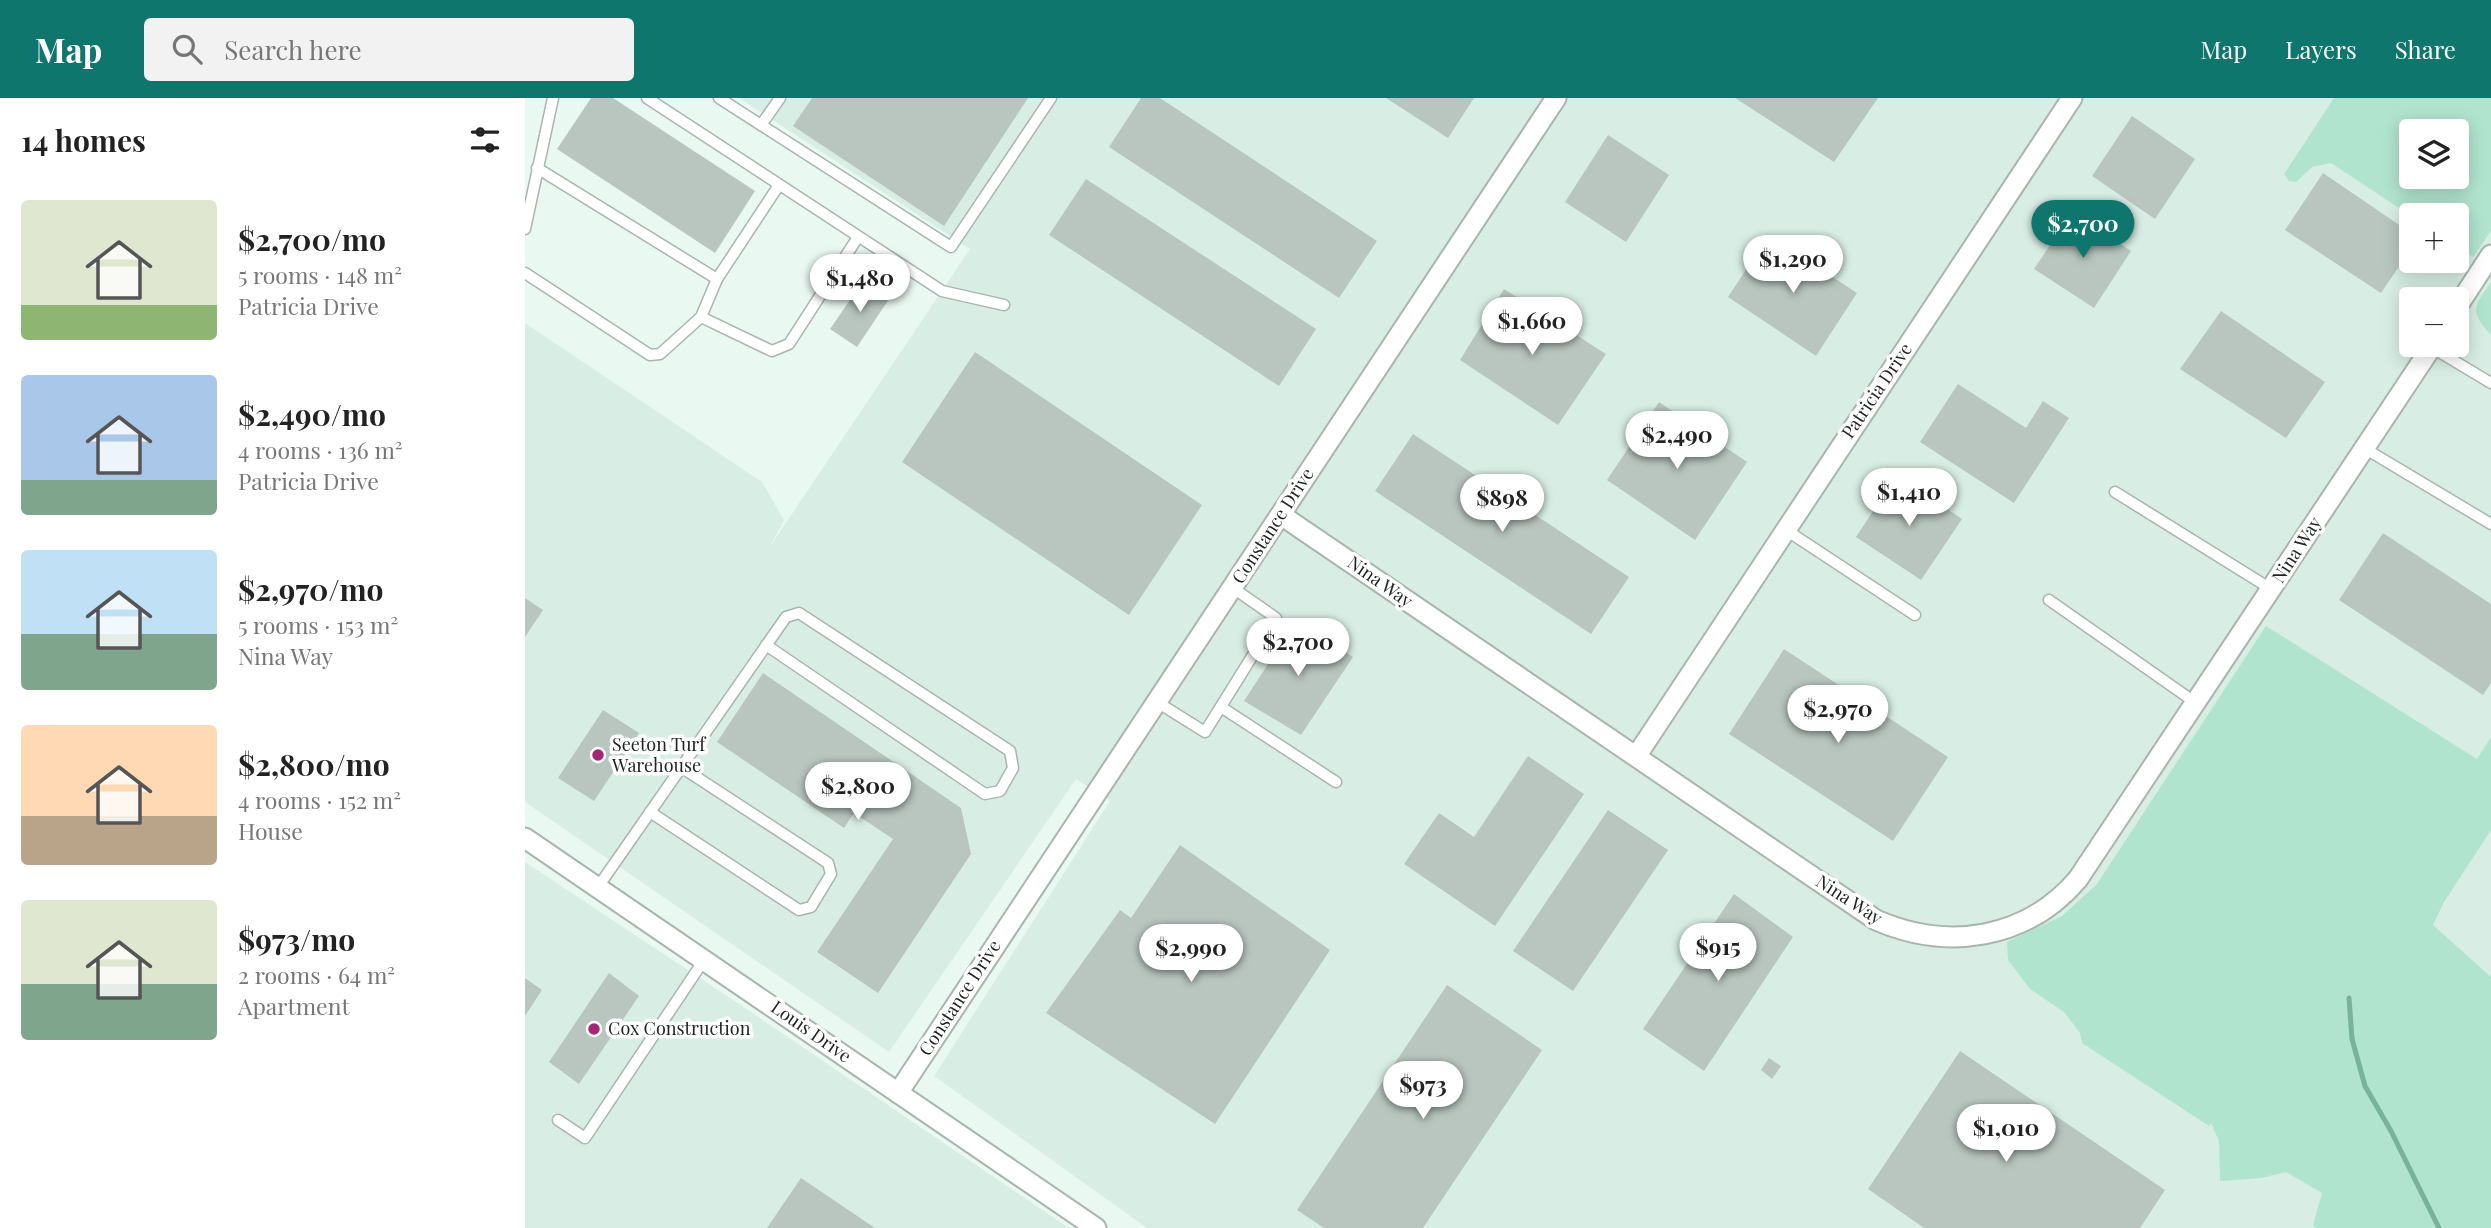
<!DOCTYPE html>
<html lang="en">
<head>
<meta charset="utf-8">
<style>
  :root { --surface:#fff; --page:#f2f2f2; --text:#222; --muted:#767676; --accent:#0f766e }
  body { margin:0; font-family:"Playfair Display",serif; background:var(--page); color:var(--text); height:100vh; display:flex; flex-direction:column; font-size:26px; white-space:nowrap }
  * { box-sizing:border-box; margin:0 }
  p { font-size:23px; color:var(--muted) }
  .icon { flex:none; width:38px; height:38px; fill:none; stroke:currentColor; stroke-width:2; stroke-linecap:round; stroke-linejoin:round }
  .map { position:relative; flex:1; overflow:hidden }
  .drawer { display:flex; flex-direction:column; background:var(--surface); width:525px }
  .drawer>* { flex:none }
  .tools { position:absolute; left:1874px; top:21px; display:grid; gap:14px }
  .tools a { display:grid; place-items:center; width:70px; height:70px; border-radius:7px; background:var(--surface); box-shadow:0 4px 18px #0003; font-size:35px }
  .price { position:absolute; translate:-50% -60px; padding:0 16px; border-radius:24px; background:#fff; color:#222; font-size:23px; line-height:46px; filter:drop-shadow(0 2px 4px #0008) }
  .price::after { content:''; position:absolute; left:50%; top:42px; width:21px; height:16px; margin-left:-10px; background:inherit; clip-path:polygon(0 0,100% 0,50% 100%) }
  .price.on { background:var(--accent); color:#fff }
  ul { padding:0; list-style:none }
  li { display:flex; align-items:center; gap:21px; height:175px; padding:0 21px }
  li span { display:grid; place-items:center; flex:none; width:196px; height:140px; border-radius:7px; color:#555 }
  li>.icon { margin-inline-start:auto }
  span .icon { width:84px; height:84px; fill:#fffc; stroke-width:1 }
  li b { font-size:30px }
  h2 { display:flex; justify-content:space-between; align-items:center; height:84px; padding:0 21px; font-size:30px }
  header { display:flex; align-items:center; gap:42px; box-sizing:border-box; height:98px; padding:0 35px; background:var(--accent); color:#fff }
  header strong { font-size:33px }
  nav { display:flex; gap:38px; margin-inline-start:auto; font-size:24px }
  .search { width:490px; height:63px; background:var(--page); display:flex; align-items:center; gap:18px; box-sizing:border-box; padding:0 24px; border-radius:7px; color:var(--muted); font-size:26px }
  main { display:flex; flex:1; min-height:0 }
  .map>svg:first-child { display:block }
  .built { fill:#d8eee4; fill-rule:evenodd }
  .green { fill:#b1e4ce; fill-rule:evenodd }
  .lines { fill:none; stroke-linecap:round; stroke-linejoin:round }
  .stream { stroke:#79b29b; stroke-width:5 }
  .building { fill:#b9c6c0 }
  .service-casing { stroke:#a8b5af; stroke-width:13 }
  .minor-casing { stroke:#a8b5af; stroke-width:23 }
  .service { stroke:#fff; stroke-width:10 }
  .minor { stroke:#fff; stroke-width:19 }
  .poi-dot { fill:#a62676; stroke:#fff; stroke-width:2.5 }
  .labels { text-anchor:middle; stroke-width:7; stroke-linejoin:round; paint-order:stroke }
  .street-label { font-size:18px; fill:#202522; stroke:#fff }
  .poi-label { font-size:18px; fill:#202522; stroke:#fff; text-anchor:start }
</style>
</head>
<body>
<header>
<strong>Map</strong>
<div class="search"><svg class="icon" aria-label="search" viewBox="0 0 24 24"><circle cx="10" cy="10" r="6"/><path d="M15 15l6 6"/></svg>Search here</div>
<nav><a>Map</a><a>Layers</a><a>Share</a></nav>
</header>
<main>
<section class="drawer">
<h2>14 homes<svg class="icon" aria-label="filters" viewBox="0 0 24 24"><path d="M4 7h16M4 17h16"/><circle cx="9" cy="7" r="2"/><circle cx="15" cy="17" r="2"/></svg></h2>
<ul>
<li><span style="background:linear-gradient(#dfe7d0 75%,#8fb573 0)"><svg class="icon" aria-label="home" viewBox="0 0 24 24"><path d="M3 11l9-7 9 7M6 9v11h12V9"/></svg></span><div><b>$2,700/mo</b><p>5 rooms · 148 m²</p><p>Patricia Drive</p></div></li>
<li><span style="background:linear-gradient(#a9c7e8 75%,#7fa58c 0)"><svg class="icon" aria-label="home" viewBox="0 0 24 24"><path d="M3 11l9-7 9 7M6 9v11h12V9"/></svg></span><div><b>$2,490/mo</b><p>4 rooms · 136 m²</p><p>Patricia Drive</p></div></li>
<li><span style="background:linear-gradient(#bfe0f5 60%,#7fa58c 0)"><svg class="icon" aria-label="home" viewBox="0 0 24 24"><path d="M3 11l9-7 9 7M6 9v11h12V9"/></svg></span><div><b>$2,970/mo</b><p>5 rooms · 153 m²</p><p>Nina Way</p></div></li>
<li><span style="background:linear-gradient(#ffd9b3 65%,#b9a48a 0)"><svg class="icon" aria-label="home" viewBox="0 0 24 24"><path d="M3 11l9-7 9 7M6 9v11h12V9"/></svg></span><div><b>$2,800/mo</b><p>4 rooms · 152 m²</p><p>House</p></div></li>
<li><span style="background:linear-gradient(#dfe7d0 60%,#7fa58c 0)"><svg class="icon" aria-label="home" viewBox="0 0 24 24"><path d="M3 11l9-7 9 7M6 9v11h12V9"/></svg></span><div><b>$973/mo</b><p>2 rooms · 64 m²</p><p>Apartment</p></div></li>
</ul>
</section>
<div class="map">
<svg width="1966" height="1130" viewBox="0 0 1966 1130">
  <rect width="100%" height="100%" fill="#eaf8f2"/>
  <g class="built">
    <path d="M214 0H1966V1130H622L409 978 585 703 551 681 364 954 0 704V225L237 384 259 422 244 450 445 151ZM1886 33H1932V79H1886ZM1886 117H1932V163H1886ZM1886 201H1932V247H1886Z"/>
    <path d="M0 764 217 908 544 1130H0Z"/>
  </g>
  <g class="green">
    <path d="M1809 0H1966V133L1948 159 1932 149V117L1886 118 1806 65 1787 69 1771 84 1764 83 1759 76ZM1932 33V79H1886V33Z"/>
    <path d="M1966 184V237C1944 213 1949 208 1966 184Z"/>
    <path d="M1741 528 1952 661 1966 639V732L1919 804 1908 827 1966 879V1130H1791L1788 1127 1797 1095 1761 1074 1736 1080 1695 1083 1694 1043 1686 1025 1684 1028 1557 945 1555 935 1539 914 1505 891 1483 862 1482 844 1537 818 1572 786Z"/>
  </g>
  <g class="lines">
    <path class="stream" d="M1824 900 1827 941 1840 988 1866 1033 1914 1130"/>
  </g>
  <g class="building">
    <path d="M66 0H88L230 93 190 155 32 51Z"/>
    <path d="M287 0H503L419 128 268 28Z"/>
    <path d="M616 0H635L852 143 814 200 584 49Z"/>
    <path d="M861 0H949L923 40Z"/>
    <path d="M1210 0H1353L1309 64Z"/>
    <path d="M1607 18 1670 61 1630 121 1567 78Z"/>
    <path d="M1083 37 1144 77 1101 144 1040 104Z"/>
    <path d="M1798 75 1886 135V151L1856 195 1760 132Z"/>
    <path d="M561 81 791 231 754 288 524 137Z"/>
    <path d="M1547 114 1606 153 1569 210 1509 171Z"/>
    <path d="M1244 137 1332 195 1291 258 1203 199Z"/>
    <path d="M338 183 364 201 332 249 305 231Z"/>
    <path d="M979 191 1081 256 1033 327 935 262Z"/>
    <path d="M1696 213 1800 284 1761 340 1655 271Z"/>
    <path d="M450 254 677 407 604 517 377 364Z"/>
    <path d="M1433 286 1501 330 1518 303 1544 320 1489 405 1395 344Z"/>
    <path d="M1134 304 1222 364 1170 442 1082 382Z"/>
    <path d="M888 336 1104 479 1066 536 850 393Z"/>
    <path d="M1372 377 1437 421 1396 482 1331 439Z"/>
    <path d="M1858 435 1966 506V585L1958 597 1814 502Z"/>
    <path d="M0 500 18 512 0 539Z"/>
    <path d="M771 523 828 559 776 637 719 603Z"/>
    <path d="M1259 551 1423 659 1368 743 1204 636Z"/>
    <path d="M238 575 436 710 446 756 353 895 292 854 368 741 329 715 319 730 192 644Z"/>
    <path d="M78 612 114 635 69 703 33 680Z"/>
    <path d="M1003 658 1059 696 970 828 879 766 914 715 949 739Z"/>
    <path d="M1083 712 1143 752 1048 893 988 853Z"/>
    <path d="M655 747 805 852 690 1026 521 915 595 812 606 820Z"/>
    <path d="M1209 796 1268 839 1179 973 1118 931Z"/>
    <path d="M84 875 114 898 54 986 24 964Z"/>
    <path d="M0 880 17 892 0 918Z"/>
    <path d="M922 887 1017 952 898 1130H799L772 1112Z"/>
    <path d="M1435 953 1640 1092 1615 1130H1399L1343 1091Z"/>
    <path d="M1244 960 1256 968 1247 981 1236 972Z"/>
    <path d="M276 1080 350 1130H242Z"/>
  </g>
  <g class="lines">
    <defs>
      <g id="service">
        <path d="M122 0 417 193 479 207"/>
        <path d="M194 0 426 149 526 0"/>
        <path d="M236 27 255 0"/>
        <path d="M12 70 192 181"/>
        <path d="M0 131 28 0"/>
        <path d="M0 175 125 257 135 256 176 219 247 253 264 246 333 139"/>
        <path d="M176 219 192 181 254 87"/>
        <path d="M1906 249 1966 285"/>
        <path d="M1839 350 1966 426"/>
        <path d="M1590 394 1746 491"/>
        <path d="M1261 432 1390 517"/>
        <path d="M1524 502 1671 605"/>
        <path d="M632 604 680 634 751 520 708 490"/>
        <path d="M696 609 811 684"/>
        <path d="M125 714 274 812 286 809 306 776 303 765 156 669"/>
        <path d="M73 789 261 519 274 515 485 653 488 670 475 693 460 696 241 547"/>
        <path d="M33 1022 60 1040 179 862"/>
      </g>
      <g id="minor">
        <path d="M1932 209 1966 157"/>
        <path d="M756 417 1351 822C1422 853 1501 842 1553 781L1908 247"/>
        <path d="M1112 657 1547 0"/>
        <path d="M0 740 571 1130"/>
        <path d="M373 995 1031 0"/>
      </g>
    </defs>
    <use href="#service" class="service-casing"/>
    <use href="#minor" class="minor-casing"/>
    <use href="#service" class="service"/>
    <use href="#minor" class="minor"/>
  </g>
  <g class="poi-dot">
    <circle cx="73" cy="657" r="7"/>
    <circle cx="69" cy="931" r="7"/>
  </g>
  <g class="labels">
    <g class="street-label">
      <text transform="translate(1352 293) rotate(-56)" y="6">Patricia Drive</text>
      <text transform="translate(748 428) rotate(-57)" y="6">Constance Drive</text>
      <text transform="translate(1772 452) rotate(-57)" y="6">Nina Way</text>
      <text transform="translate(855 484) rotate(35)" y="6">Nina Way</text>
      <text transform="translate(1324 802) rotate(33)" y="6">Nina Way</text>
      <text transform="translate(435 900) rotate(-57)" y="6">Constance Drive</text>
      <text transform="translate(286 934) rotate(35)" y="6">Louis Drive</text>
    </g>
    <g class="poi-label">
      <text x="87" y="653">Seeton Turf<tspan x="87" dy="21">Warehouse</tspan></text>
      <text x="83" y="937">Cox Construction</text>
    </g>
  </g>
</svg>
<div class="tools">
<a><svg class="icon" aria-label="layers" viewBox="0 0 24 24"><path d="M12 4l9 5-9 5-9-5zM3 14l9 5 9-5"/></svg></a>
<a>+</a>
<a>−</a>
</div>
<b class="price on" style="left:1558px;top:162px">$2,700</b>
<b class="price" style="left:1268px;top:197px">$1,290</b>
<b class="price" style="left:335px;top:216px">$1,480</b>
<b class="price" style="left:1007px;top:259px">$1,660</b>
<b class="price" style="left:1152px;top:373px">$2,490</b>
<b class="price" style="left:1384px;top:430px">$1,410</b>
<b class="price" style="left:977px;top:436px">$898</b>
<b class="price" style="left:773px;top:580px">$2,700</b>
<b class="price" style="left:1313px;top:647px">$2,970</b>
<b class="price" style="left:333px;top:724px">$2,800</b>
<b class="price" style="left:1193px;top:885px">$915</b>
<b class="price" style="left:666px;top:886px">$2,990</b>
<b class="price" style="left:898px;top:1023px">$973</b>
<b class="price" style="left:1481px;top:1066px">$1,010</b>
</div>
</main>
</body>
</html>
